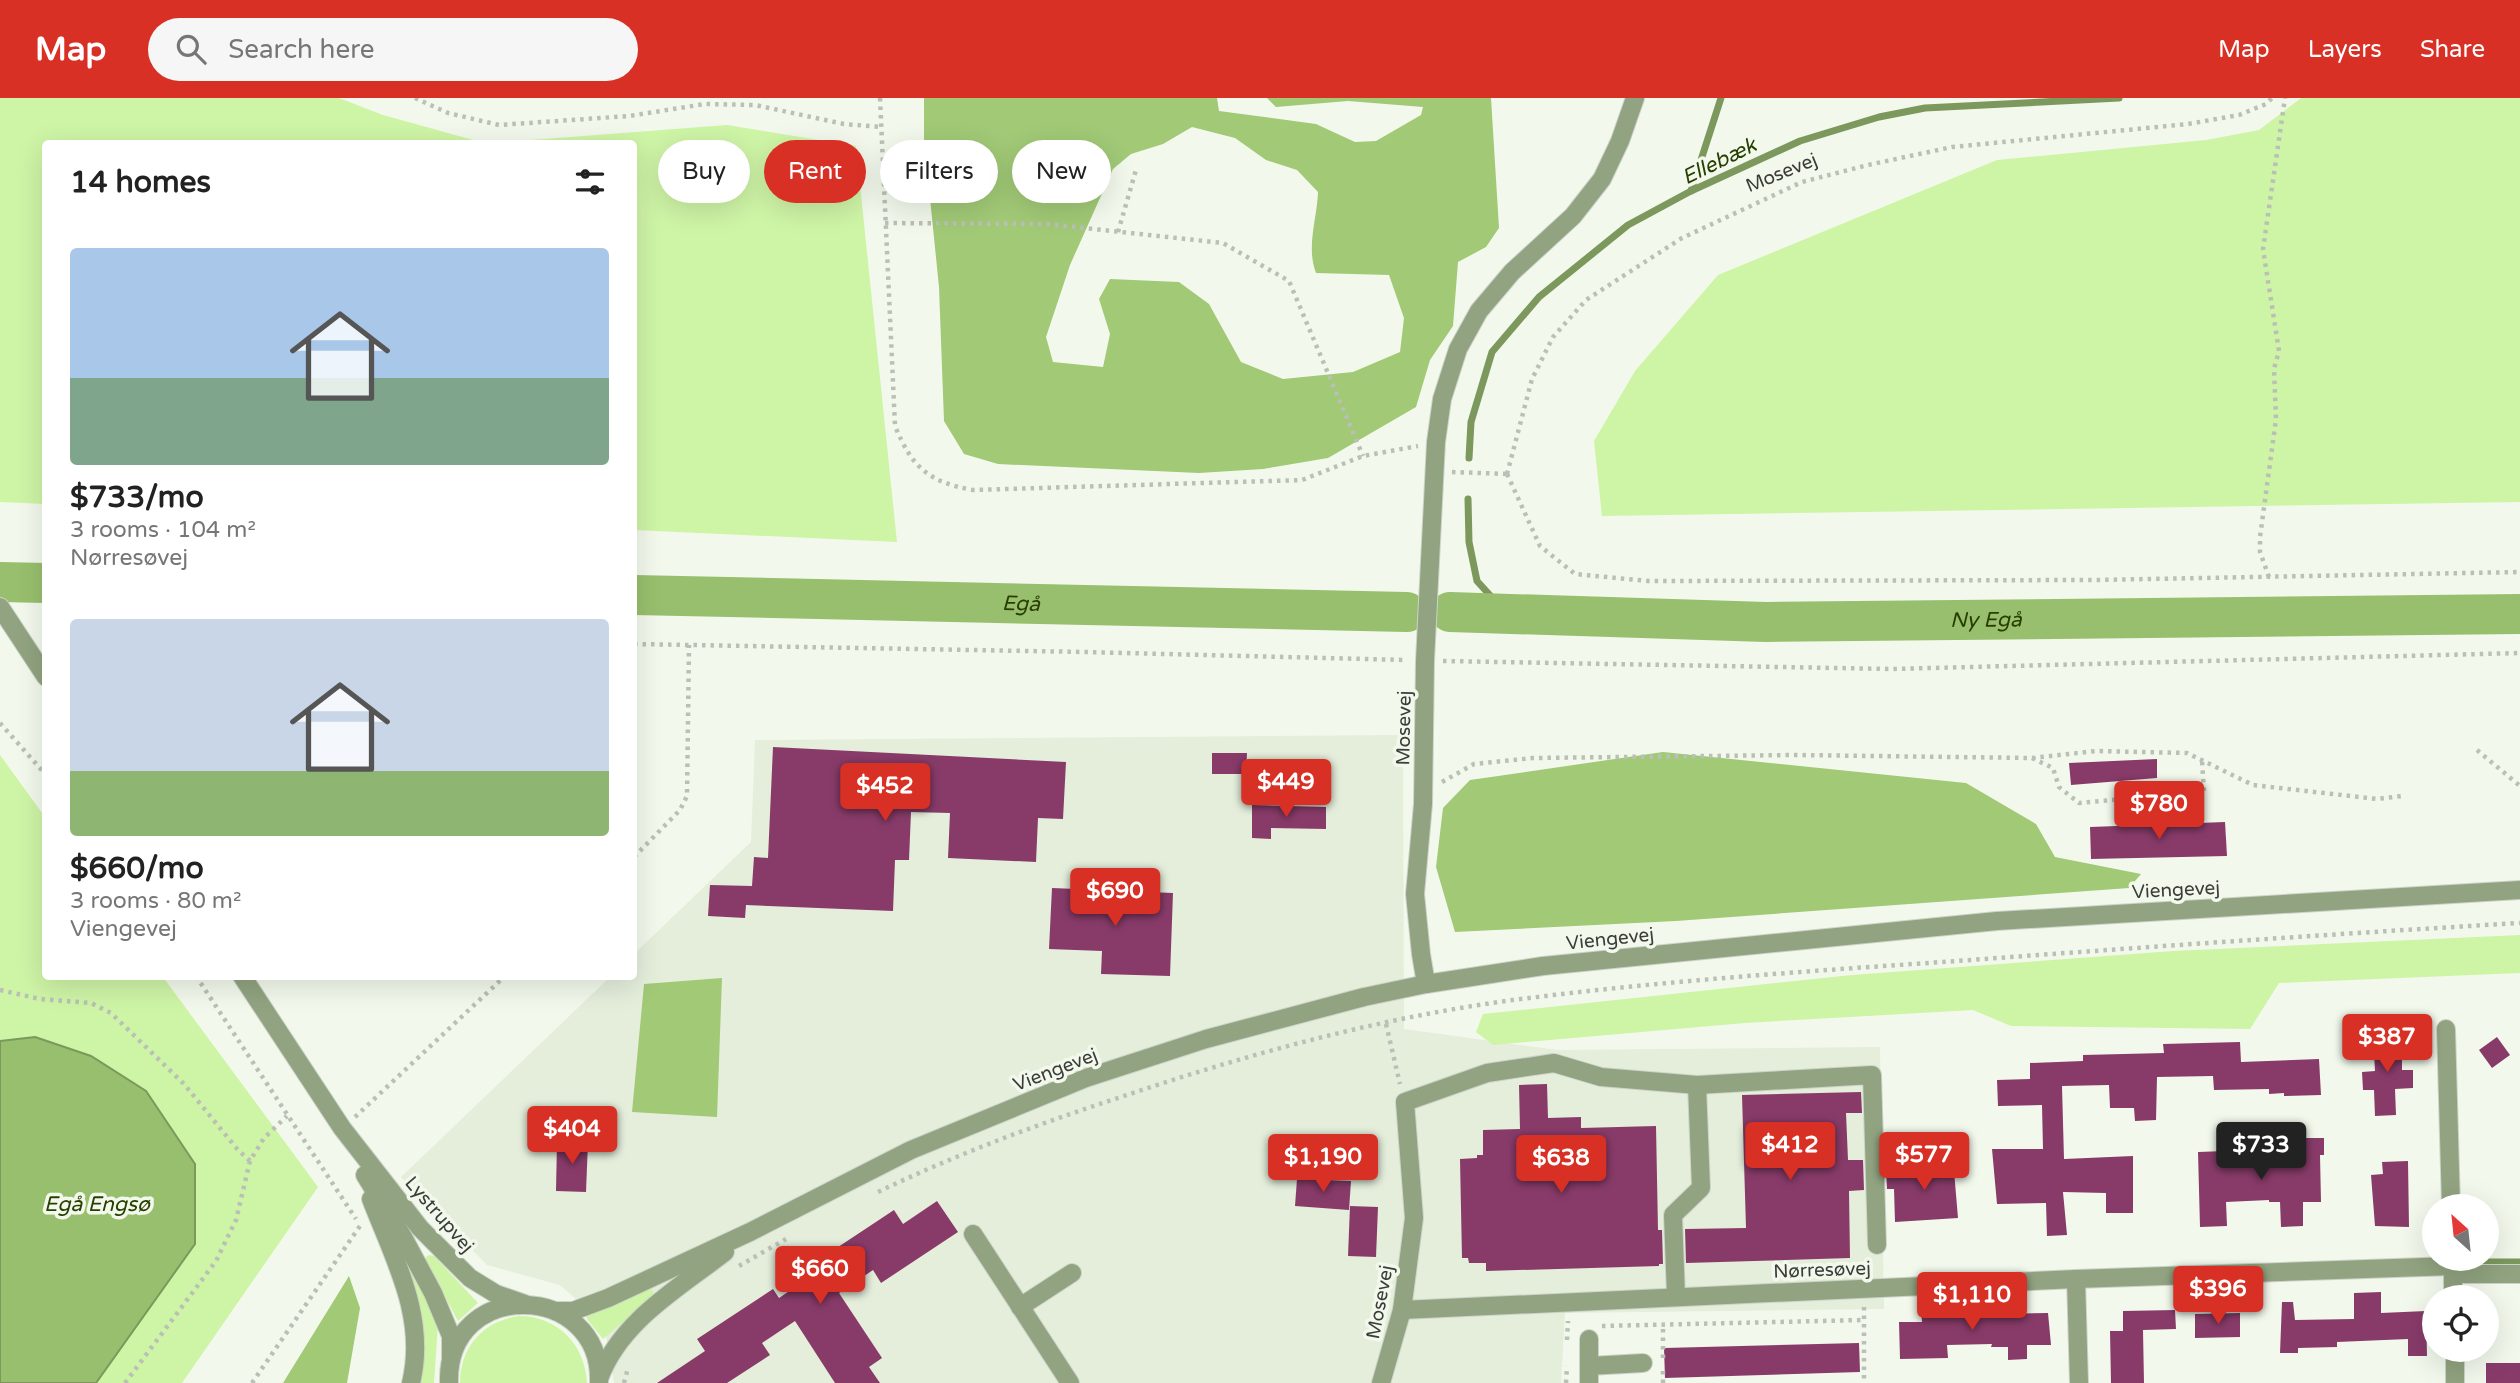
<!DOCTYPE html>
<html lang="en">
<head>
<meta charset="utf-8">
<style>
  :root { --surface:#fff; --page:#f6f6f6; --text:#222; --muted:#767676; --accent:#d93025 }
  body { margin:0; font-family:"Varela Round",sans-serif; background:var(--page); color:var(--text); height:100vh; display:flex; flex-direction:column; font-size:26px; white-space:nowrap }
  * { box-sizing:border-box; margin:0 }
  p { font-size:23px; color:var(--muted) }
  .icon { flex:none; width:38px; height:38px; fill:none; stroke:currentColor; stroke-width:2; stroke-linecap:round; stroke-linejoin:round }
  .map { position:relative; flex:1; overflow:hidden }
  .details { position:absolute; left:42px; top:42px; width:595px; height:840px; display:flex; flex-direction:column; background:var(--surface); border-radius:7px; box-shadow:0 7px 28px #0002 }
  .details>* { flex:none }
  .hud { position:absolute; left:658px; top:42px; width:665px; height:63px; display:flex; gap:14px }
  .needle { width:46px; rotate:333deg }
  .tools { position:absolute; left:2422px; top:1096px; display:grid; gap:14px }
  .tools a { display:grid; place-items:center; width:77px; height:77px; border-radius:50%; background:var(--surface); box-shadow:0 7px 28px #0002; font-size:35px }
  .price { position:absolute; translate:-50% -60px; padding:0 16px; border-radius:7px; background:var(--accent); color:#fff; font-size:23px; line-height:46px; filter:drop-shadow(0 2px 4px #0008) }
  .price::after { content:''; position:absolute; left:50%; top:42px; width:21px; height:16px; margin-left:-10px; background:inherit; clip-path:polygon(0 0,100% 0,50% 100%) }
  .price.current { background:#222; color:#fff }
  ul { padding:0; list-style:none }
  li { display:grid; align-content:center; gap:14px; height:371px; padding:0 28px }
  li span { display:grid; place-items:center; height:217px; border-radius:7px; color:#555 }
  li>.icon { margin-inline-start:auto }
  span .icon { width:126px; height:126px; fill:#fffc; stroke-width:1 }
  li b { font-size:30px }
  h2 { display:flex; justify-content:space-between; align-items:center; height:84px; padding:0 28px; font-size:30px }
  .tag { padding:0 24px; border-radius:32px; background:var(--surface); box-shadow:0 7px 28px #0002; font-size:24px; line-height:63px }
  .tag.current { background:var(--accent); color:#fff }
  header { display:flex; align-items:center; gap:42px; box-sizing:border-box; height:98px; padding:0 35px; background:var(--accent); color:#fff }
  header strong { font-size:33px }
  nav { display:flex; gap:38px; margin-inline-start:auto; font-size:24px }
  .search { width:490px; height:63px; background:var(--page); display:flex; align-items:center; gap:18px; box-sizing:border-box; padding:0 24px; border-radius:38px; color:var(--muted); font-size:26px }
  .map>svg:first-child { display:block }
  .built { fill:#e4eedb }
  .green { fill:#cef4a6 }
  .forest { fill:#a1c976; fill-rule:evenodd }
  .water { fill:#98bf6d; stroke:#7c985d; stroke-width:2 }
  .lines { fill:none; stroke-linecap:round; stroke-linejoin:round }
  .stream { stroke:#7c985d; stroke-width:7 }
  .river { stroke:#98bf6d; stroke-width:40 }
  .building { fill:#883b69 }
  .minor-casing { stroke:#cdd3c8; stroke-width:20 }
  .path { stroke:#bac0b5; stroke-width:4.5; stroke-dasharray:3.5 5; stroke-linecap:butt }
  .minor { stroke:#91a380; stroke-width:18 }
  .labels { text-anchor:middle; stroke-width:7; stroke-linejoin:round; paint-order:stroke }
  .street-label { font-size:19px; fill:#3a3d38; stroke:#f2f9ec }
  .water-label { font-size:21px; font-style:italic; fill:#283f01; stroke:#f2f9ec }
</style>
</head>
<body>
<header>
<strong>Map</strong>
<div class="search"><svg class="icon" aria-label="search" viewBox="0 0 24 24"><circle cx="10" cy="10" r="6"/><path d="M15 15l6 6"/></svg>Search here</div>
<nav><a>Map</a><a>Layers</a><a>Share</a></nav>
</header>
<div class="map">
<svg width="2520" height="1285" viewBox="0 0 2520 1285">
  <rect width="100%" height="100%" fill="#f2f9ec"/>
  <path class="built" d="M1403 637 1404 931 1557 952 1880 949 1884 1211 1565 1215 1561 1285H614L604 1226 560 1187 487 1167 401 1079 610 879 634 878V856L751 744 755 642Z"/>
  <g class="green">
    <path d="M0 0H339L383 17 484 45 46 46 45 406 0 404Z"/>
    <path d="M2301 0H2520V404L1602 418 1594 343 1635 273 1718 177 1997 62 2206 42 2259 32Z"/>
    <path d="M727 27 856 48 897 444 634 432V46L492 45Z"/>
    <path d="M0 657 45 719 46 878 163 879 318 1089 182 1285H96L195 1146 35 939 0 943Z"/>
    <path d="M2520 837V875L2279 885 2250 931 2011 928 1973 912 1745 925 1493 947 1476 934 1483 916 1852 877 2173 853Z"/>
    <path d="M399 1151 418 1182 438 1227 434 1285H417Z"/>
    <path d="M429 1157 434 1158 478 1205 458 1223 426 1163V1159Z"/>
    <path d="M648 1190 653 1192V1198L603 1241 587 1221 586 1218Z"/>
    <path d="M519 1218C558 1218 585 1247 587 1285H460C460 1249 483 1223 519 1218Z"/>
  </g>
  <g class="forest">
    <path d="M924 0H1217L1219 13 1316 26 1355 44 1376 43 1421 17 1423 9 1348 3 1276 9 1267 0H1491L1499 130 1486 149 1458 164 1453 228 1430 262 1416 309 1328 360 1263 371 1199 375 998 366 964 356 944 323 939 189 924 41ZM1192 29 1235 40 1266 62 1297 72 1318 94C1317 121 1306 149 1316 175L1389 177 1404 220 1400 254 1353 274 1283 281 1241 264 1209 206 1179 184 1110 181 1099 201 1110 236 1103 269 1053 264 1046 239 1070 167 1113 71 1131 56 1163 46Z"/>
    <path d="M1663 654 1966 685 2036 726 2055 759 2141 776 2129 790 1676 823 1455 834 1436 769 1443 710 1470 682Z"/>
    <path d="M722 880 717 1019 632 1014 644 886Z"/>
    <path d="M349 1178 360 1210 347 1285H283Z"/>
  </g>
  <path class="water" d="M35 939 91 958 146 993 195 1066V1146L96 1285H0V943Z"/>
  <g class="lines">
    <g class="stream">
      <path d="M1691 93 1721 0"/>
      <path d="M1469 360 1471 324 1492 254 1539 199 1628 127 1691 93 1800 43 1879 19 1925 10 2119 0"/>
      <path d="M1468 401 1469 444 1477 483 1507 516"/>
      <path d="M2479 1164H2520"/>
    </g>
    <g class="river">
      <path d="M0 484 46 485"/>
      <path id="s1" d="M634 497 1407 514"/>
      <path id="s2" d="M1450 514 1766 524 2520 516"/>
    </g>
  </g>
  <g class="building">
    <path d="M773 649 1066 664 1063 721 1038 720 1036 764 948 760 950 715 911 714 909 762H895L893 813 746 807 745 820 708 818 710 787 752 788 754 759 768 760Z"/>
    <path d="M1212 655H1247L1246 676H1212Z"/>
    <path d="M2157 661V680L2071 687 2069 665Z"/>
    <path d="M1252 707 1326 709V731L1271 730V741L1252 740Z"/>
    <path d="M2225 724 2227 758 2091 761 2090 729Z"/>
    <path d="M1052 790 1173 795 1170 878 1101 876 1102 853 1049 851Z"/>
    <path d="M2373 937H2402V972H2413V990L2395 991 2396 1017 2375 1018 2374 992H2363L2362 974 2375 973Z"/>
    <path d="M2497 939 2510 957 2492 970 2479 952Z"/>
    <path d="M2240 944 2241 964 2319 961 2321 997 2284 998V995L2269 996V991L2214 992 2213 978 2157 979 2156 1022 2135 1023 2134 1010H2110L2109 987 2062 988 2064 1061 2133 1058V1115H2106V1095L2063 1094 2067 1137 2047 1138 2046 1105 1997 1106 1992 1051H2043L2042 1007 1998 1008 1997 982 2030 981V965L2083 963V957L2164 955 2163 946Z"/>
    <path d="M1547 986 1548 1020 1581 1019V1030L1656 1028 1658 1132H1662L1663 1166H1659V1168L1486 1173V1165H1469L1468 1160H1462L1460 1061 1477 1060V1057H1483V1032L1520 1031 1519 987Z"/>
    <path d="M1861 994 1862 1015H1846L1848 1062H1863L1864 1092 1849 1093 1850 1160 1686 1165 1685 1131 1746 1130 1742 997Z"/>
    <path d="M2290 1040H2324V1057H2320L2321 1104H2303V1128L2281 1129 2280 1104H2269V1102L2226 1104 2227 1128 2200 1129 2198 1054 2225 1053V1056L2248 1055V1064H2290Z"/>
    <path d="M557 1043 588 1044 586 1094 556 1093Z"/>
    <path d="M1953 1061 1958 1120 1895 1124 1894 1091H1887L1886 1071 1930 1069 1929 1062Z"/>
    <path d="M2408 1063 2409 1129 2375 1128 2371 1077 2383 1076 2382 1064Z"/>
    <path d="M1297 1081 1351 1083 1349 1112 1295 1108Z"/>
    <path d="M937 1103 958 1134 881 1185 873 1172 839 1195 882 1260 869 1269 880 1285H835L795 1223 762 1245 770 1257 727 1285H657L705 1253 697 1241 773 1191 779 1200 822 1171 817 1163 894 1112 903 1126Z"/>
    <path d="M1350 1108 1378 1109 1376 1159 1348 1158Z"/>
    <path d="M2381 1194V1215L2426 1213 2427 1258H2408V1241L2337 1244V1249L2298 1250V1255H2280L2282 1204H2293L2295 1222 2354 1221V1195Z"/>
    <path d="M1944 1209 1945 1212 1997 1209 1998 1216 2048 1215 2051 1247H2027V1261L2008 1262V1249H1991L1992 1246 1947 1247 1948 1260 1900 1261 1899 1224H1922L1921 1210Z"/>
    <path d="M2175 1212 2176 1231 2143 1232 2144 1285H2111L2110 1233H2123V1213Z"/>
    <path d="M2240 1215V1239L2195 1240V1216Z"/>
    <path d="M1859 1245 1860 1274 1665 1280 1664 1250Z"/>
    <rect x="2486" y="1265" width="34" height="20"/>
  </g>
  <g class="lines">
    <defs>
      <g id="minor">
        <path d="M0 509 46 579"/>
        <path d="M242 878 342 1030 420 1130 470 1180 496 1196 525 1206"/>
        <path d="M1426 886 1421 856 1415 796 1423 706 1425 563 1436 344 1442 301 1458 251 1479 213 1512 174 1573 118 1602 81 1620 43 1635 0"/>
        <path d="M2446 931 2451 1108"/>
        <path d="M365 1077 403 1139 433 1195 451 1238V1260"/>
        <path d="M371 1101C394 1161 427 1219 411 1285"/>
        <path d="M973 1136 1070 1285"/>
        <path d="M2453 1164V1199"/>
        <path d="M2453 1176H2520"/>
        <path d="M2076 1181 2079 1285"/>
        <path d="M1676 1198 1673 1117 1701 1090 1697 987"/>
        <path d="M1020 1209 1072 1175"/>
        <path d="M1402 1212 2076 1181 2453 1168"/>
        <path d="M555 1213H573L608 1200 750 1134 911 1052 1086 980 1206 941 1364 899 1426 886 1543 868 1997 823 2520 792"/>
        <path d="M2455 1251V1285"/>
        <path d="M1589 1268 1643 1265"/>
        <path d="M599 1281C620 1223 679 1190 725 1154"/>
        <path d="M449 1285C446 1179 603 1183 599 1285"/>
        <path d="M1381 1285 1402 1212 1414 1120 1405 1004 1487 975 1554 965 1601 979 1697 987 1872 977 1877 1147"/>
        <path d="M1589 1285V1241"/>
      </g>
    </defs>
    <use href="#minor" class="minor-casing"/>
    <g class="path">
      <path d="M415 0 448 15 499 27 629 18 705 6 755 7 844 26 881 29"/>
      <path d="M880 0 895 328C912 369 928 384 973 392L1302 382 1363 358 1418 348"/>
      <path d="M885 125 1047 126 1223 145 1289 183 1363 358"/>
      <path d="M1118 134 1136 72"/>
      <path d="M1452 374 1507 376"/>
      <path d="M1507 376 1540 448 1575 476 1648 483 2096 482 2520 474"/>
      <path d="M1507 376 1532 281 1553 239 1586 202 1682 140 1802 84 1868 67 1952 49 2188 26 2239 17 2266 6 2272 0"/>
      <path d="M2269 479 2260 454V439L2276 321 2274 271 2279 253 2263 151 2285 0"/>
      <path d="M634 546 1084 554 1406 562"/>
      <path d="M1443 563 1892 571 2520 555"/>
      <path d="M0 625 46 677"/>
      <path d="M2477 652 2520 688"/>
      <path d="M2032 660 2053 670 2059 689 2079 705 2204 694 2202 662"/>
      <path d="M1442 684 1474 666 1533 660 1795 657 2032 660 2096 653 2187 655 2253 687 2377 701 2402 698"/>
      <path d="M634 759 680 712 687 698 689 547"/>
      <path d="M196 878 356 1121"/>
      <path d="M0 892 40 901 91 905 111 915 184 986 238 1052 250 1063"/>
      <path d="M1386 926 1400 986"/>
      <path d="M355 1019 505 878"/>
      <path d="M878 1094C957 1056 1038 1026 1121 999 1248 956 1379 920 1513 902 1660 883 1809 873 1957 863 2145 849 2332 836 2520 825"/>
      <path d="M739 1168 786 1141"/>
      <path d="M1864 1209V1285"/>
      <path d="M1602 1228 1864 1222"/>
      <path d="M1567 1242 1568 1223"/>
      <path d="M1663 1260V1226"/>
      <path d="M125 1285 216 1163 236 1122 250 1063 264 1040 287 1018"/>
      <path d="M252 1285 360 1128"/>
      <path d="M624 1285 628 1270"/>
      <path d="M1566 1285 1567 1268"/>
      <path d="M1663 1285V1268"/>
    </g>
    <use href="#minor" class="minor"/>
  </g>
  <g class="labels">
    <g class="street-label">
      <text transform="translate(1781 74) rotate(-22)" y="7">Mosevej</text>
      <text transform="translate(1403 630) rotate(-89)" y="7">Mosevej</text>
      <text transform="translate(2176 791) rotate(-3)" y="7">Viengevej</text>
      <text transform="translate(1610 840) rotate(-6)" y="7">Viengevej</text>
      <text transform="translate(1055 971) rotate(-21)" y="7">Viengevej</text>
      <text transform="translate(440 1116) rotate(49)" y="7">Lystrupvej</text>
      <text transform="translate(1822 1171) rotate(-2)" y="7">Nørresøvej</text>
      <text transform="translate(1379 1204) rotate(-79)" y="7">Mosevej</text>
    </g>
    <g class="water-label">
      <text transform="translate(1719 63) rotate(-26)" y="7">Ellebæk</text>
      <text dy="7" stroke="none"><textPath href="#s1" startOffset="387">Egå</textPath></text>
      <text dy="7" stroke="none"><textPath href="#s2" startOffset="536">Ny Egå</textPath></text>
      <text x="97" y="1113">Egå Engsø</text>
    </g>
  </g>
</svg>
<div class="tools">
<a><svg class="needle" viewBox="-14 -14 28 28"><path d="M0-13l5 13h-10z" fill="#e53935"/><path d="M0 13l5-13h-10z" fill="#767676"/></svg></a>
<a><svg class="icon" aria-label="locate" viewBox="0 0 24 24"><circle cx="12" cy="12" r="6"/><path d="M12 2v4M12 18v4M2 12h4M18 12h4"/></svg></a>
</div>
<b class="price" style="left:1286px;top:721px">$449</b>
<b class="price" style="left:885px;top:725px">$452</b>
<b class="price" style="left:2159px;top:743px">$780</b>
<b class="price" style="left:1115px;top:830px">$690</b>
<b class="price" style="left:2387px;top:976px">$387</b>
<b class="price" style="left:572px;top:1068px">$404</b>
<b class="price" style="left:1790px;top:1084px">$412</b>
<b class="price current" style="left:2261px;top:1084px">$733</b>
<b class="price" style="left:1924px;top:1094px">$577</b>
<b class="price" style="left:1323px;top:1096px">$1,190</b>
<b class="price" style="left:1561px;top:1097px">$638</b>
<b class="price" style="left:820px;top:1208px">$660</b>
<b class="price" style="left:2218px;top:1228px">$396</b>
<b class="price" style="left:1972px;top:1234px">$1,110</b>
<div class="hud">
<a class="tag">Buy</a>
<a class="tag current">Rent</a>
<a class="tag">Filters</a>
<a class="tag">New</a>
</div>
<section class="details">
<h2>14 homes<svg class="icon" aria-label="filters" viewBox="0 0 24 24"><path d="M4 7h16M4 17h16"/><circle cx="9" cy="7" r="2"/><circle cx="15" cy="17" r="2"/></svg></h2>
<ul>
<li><span style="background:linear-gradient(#a9c7e8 60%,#7fa58c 0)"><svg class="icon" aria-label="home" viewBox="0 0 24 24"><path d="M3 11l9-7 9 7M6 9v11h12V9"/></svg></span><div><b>$733/mo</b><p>3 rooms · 104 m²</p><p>Nørresøvej</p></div></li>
<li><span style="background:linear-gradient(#c9d6e8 70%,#8fb573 0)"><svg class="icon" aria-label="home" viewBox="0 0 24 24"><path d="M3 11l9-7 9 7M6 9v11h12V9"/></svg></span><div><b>$660/mo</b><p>3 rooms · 80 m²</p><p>Viengevej</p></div></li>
</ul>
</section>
</div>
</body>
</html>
